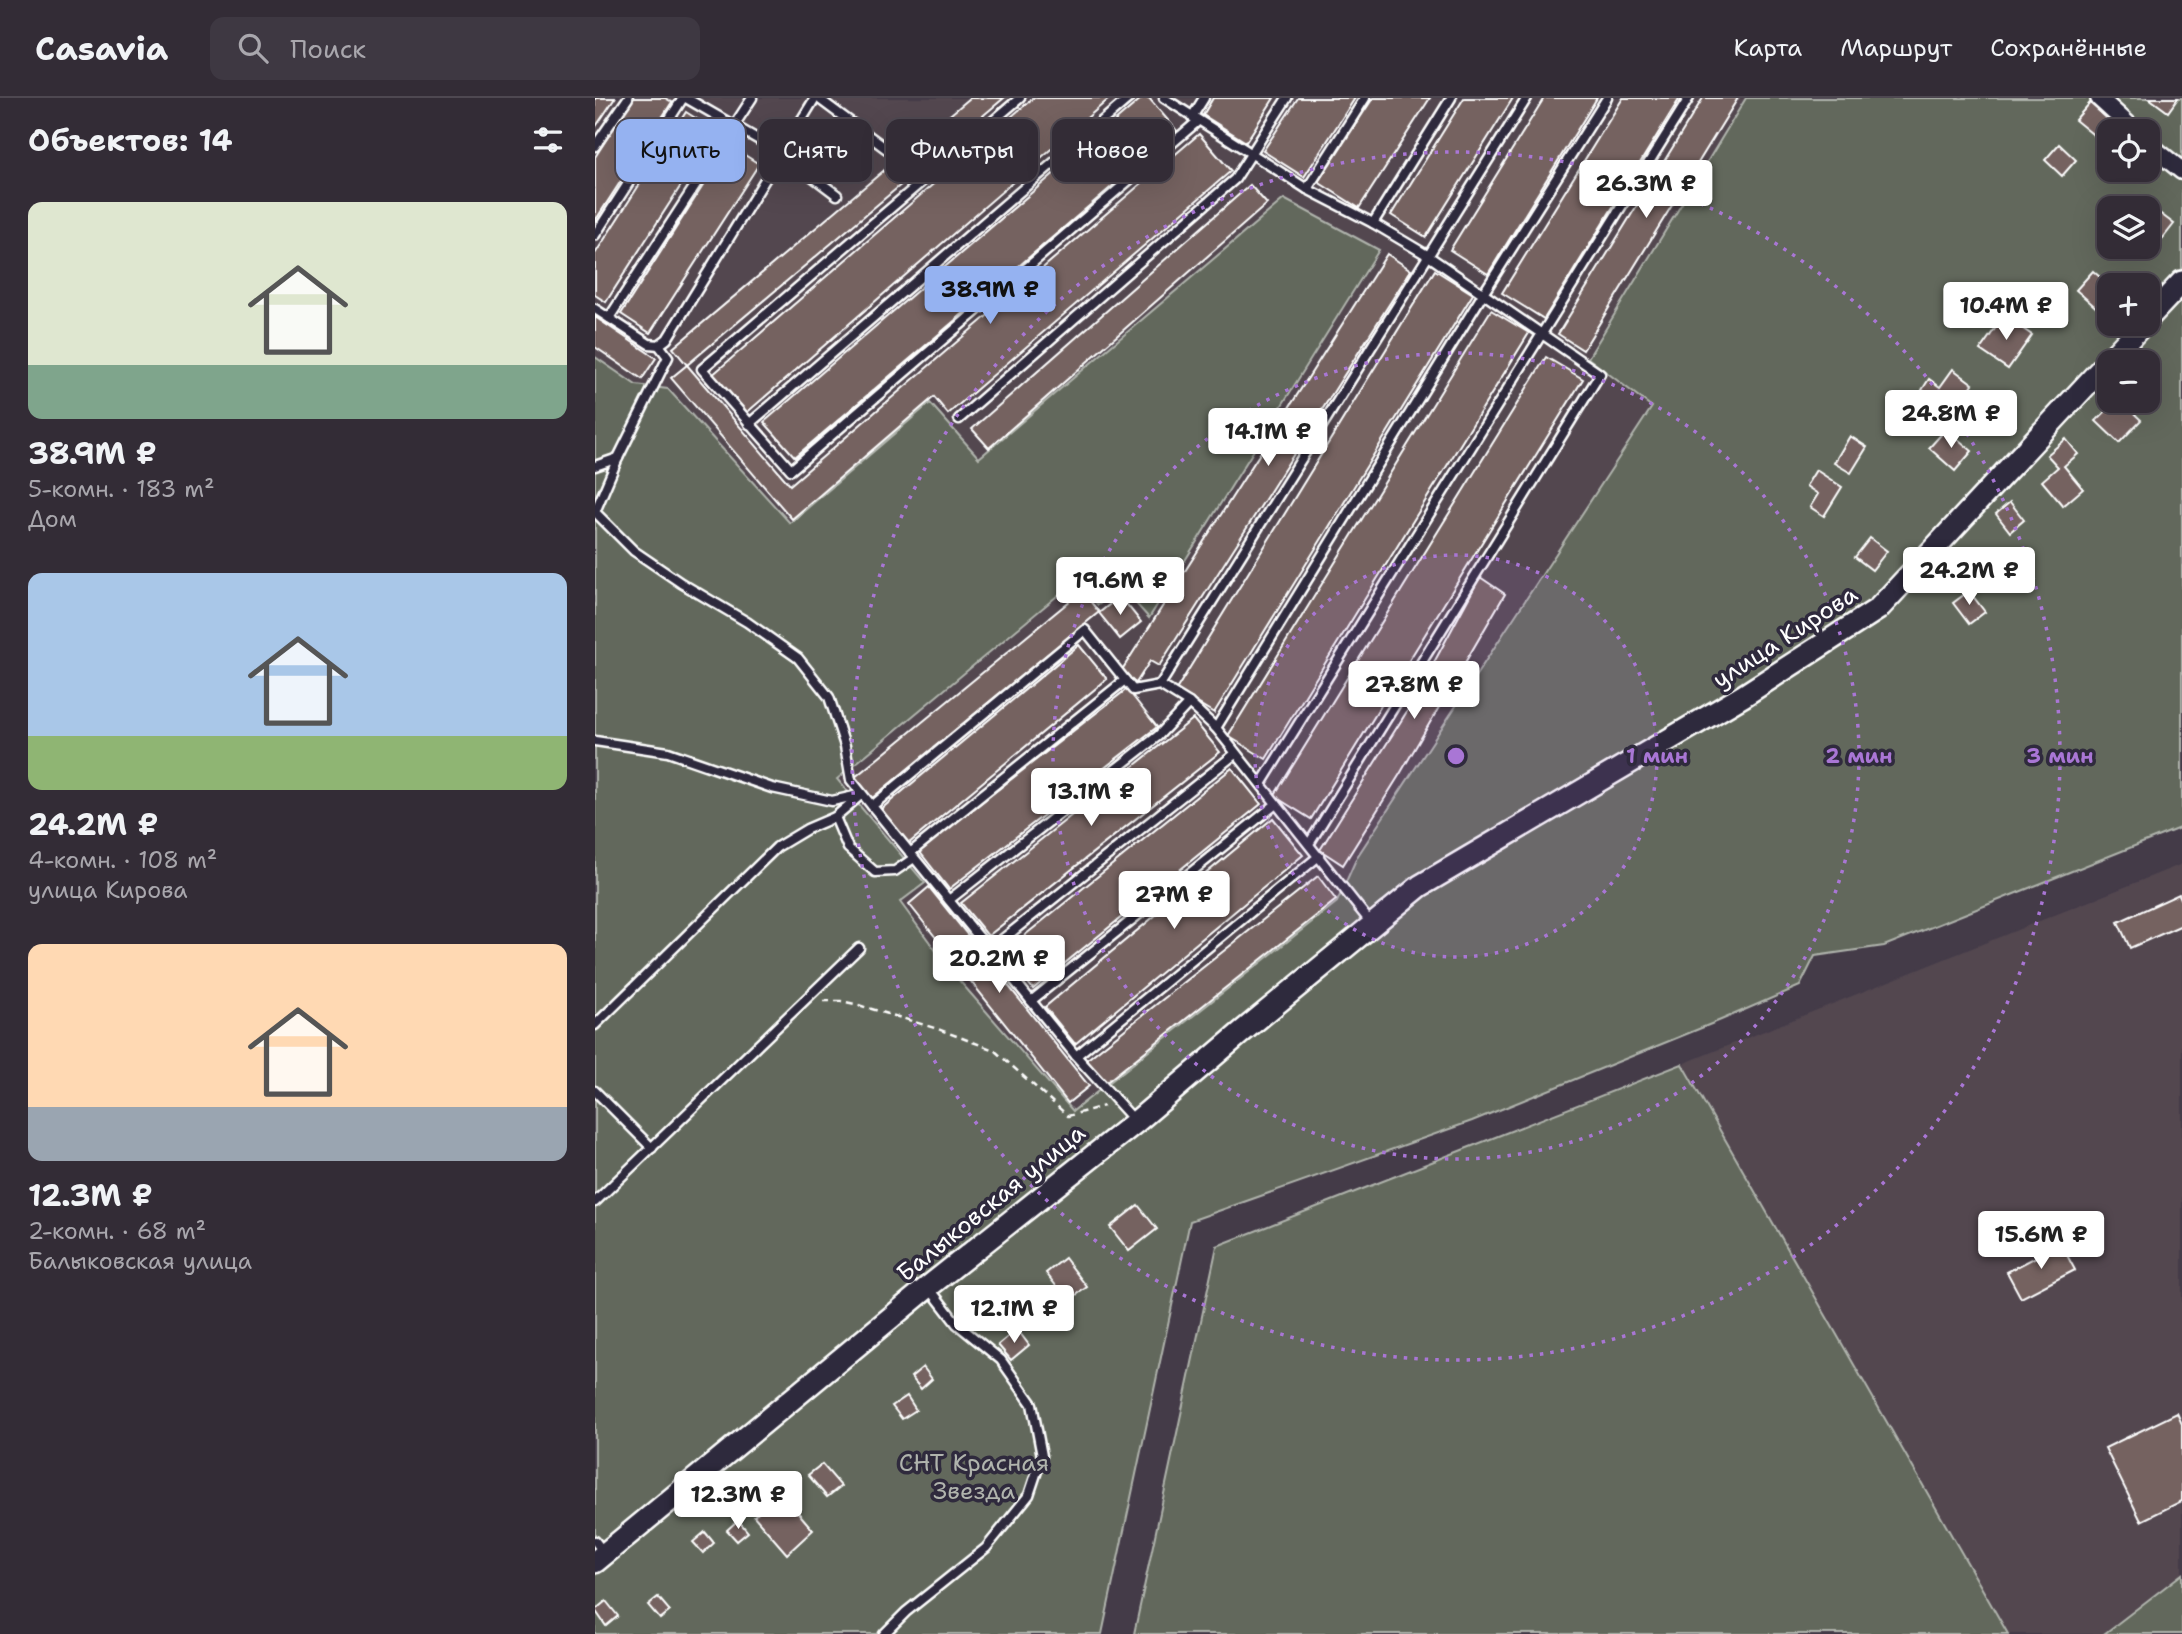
<!DOCTYPE html>
<html lang="ru">
<head>
<meta charset="utf-8">
<style>
  :root { --surface:#332c36; --page:#3e3842; --text:#f1f3f6; --muted:#a9a7ad; --line:#4e4851; --accent:#95b2f1 }
  body { margin:0; font-family:"Shantell Sans",sans-serif; background:var(--page); color:var(--text); height:100vh; display:flex; flex-direction:column; font-size:26px; white-space:nowrap }
  * { box-sizing:border-box; margin:0 }
  p { font-size:23px; color:var(--muted) }
  .icon { flex:none; width:38px; height:38px; fill:none; stroke:currentColor; stroke-width:2; stroke-linecap:round; stroke-linejoin:round }
  .map { position:relative; flex:1; overflow:hidden }
  .details { display:flex; flex-direction:column; background:var(--surface); width:595px }
  .details>* { flex:none }
  .banner { position:absolute; left:21px; top:21px; width:665px; height:63px; display:flex; gap:14px }
  .buttons { position:absolute; left:1502px; top:21px; display:grid; gap:14px }
  .buttons a { display:grid; place-items:center; width:63px; height:63px; border-radius:14px; background:var(--surface); box-shadow:0 7px 28px #0002,0 0 0 2px var(--line); font-size:35px }
  .price { position:absolute; translate:-50% -60px; padding:0 16px; border-radius:7px; background:#fff; color:#222; font-size:23px; line-height:46px; filter:drop-shadow(0 2px 4px #0008) }
  .price::after { content:''; position:absolute; left:50%; top:42px; width:21px; height:16px; margin-left:-10px; background:inherit; clip-path:polygon(0 0,100% 0,50% 100%) }
  .price.on { background:var(--accent); color:#111 }
  ul { padding:0; list-style:none }
  li { display:grid; align-content:center; gap:14px; height:371px; padding:0 28px }
  li span { display:grid; place-items:center; height:217px; border-radius:14px; color:#555 }
  li>.icon { margin-inline-start:auto }
  span .icon { width:126px; height:126px; fill:#fffc; stroke-width:1 }
  li b { font-size:30px }
  h2 { display:flex; justify-content:space-between; align-items:center; height:84px; padding:0 28px; font-size:30px }
  .chip { padding:0 24px; border-radius:14px; background:var(--surface); box-shadow:0 7px 28px #0002,0 0 0 2px var(--line); font-size:24px; line-height:63px }
  .chip.on { background:var(--accent); color:#111 }
  header { display:flex; align-items:center; gap:42px; box-sizing:border-box; height:98px; padding:0 35px; background:var(--surface); border-bottom:2px solid var(--line) }
  header strong { font-size:33px }
  nav { display:flex; gap:38px; margin-inline-start:auto; font-size:24px }
  .search { width:490px; height:63px; background:var(--page); display:flex; align-items:center; gap:18px; box-sizing:border-box; padding:0 24px; border-radius:14px; color:var(--muted); font-size:26px }
  main { display:flex; flex:1; min-height:0 }
  .map>svg:first-child { display:block }
  .built { fill:#524750 }
  .green { fill:#62685b; stroke:#b0b4ad; stroke-width:2; fill-rule:evenodd }
  .building { fill:#746261; stroke:#fff; stroke-width:2 }
  .lines { fill:none; stroke-linecap:round; stroke-linejoin:round }
  .service-casing { stroke:#fff; stroke-width:13 }
  .minor-casing { stroke:#fff; stroke-width:21 }
  .tertiary-casing { stroke:#fff; stroke-width:26 }
  .path { stroke:#fff; stroke-width:2.5; stroke-dasharray:7 5; stroke-linecap:butt }
  .service { stroke:#2f2a3d; stroke-width:8 }
  .minor { stroke:#2f2a3d; stroke-width:16 }
  .tertiary { stroke:#2f2a3d; stroke-width:21 }
  .ring { fill:none; stroke:#a976d5; stroke-width:3.5; stroke-dasharray:3.5 7 }
  .labels { text-anchor:middle; stroke-width:7; stroke-linejoin:round; paint-order:stroke }
  .street-label { font-size:24px; fill:#fff; stroke:#2f2a3d }
  .park-label { font-size:24px; fill:#b0b4ad; stroke:#2f2a3d }
  .centre { fill:#a976d5; stroke:#2f2a3d; stroke-width:3.5 }
  .ring-label { font-size:21px; text-anchor:middle; font-weight:bold; fill:#a976d5; stroke:#2f2a3d; stroke-width:7; stroke-linejoin:round; paint-order:stroke }
</style>
</head>
<body>
<header>
<strong>Casavia</strong>
<div class="search"><svg class="icon" aria-label="search" viewBox="0 0 24 24"><circle cx="10" cy="10" r="6"/><path d="M15 15l6 6"/></svg>Поиск</div>
<nav><a>Карта</a><a>Маршрут</a><a>Сохранённые</a></nav>
</header>
<main>
<section class="details">
<h2>Объектов: 14<svg class="icon" aria-label="filters" viewBox="0 0 24 24"><path d="M4 7h16M4 17h16"/><circle cx="9" cy="7" r="2"/><circle cx="15" cy="17" r="2"/></svg></h2>
<ul>
<li><span style="background:linear-gradient(#dfe7d0 75%,#7fa58c 0)"><svg class="icon" aria-label="home" viewBox="0 0 24 24"><path d="M3 11l9-7 9 7M6 9v11h12V9"/></svg></span><div><b>38.9M ₽</b><p>5-комн. · 183 m²</p><p>Дом</p></div></li>
<li><span style="background:linear-gradient(#a9c7e8 75%,#8fb573 0)"><svg class="icon" aria-label="home" viewBox="0 0 24 24"><path d="M3 11l9-7 9 7M6 9v11h12V9"/></svg></span><div><b>24.2M ₽</b><p>4-комн. · 108 m²</p><p>улица Кирова</p></div></li>
<li><span style="background:linear-gradient(#ffd9b3 75%,#9aa5b1 0)"><svg class="icon" aria-label="home" viewBox="0 0 24 24"><path d="M3 11l9-7 9 7M6 9v11h12V9"/></svg></span><div><b>12.3M ₽</b><p>2-комн. · 68 m²</p><p>Балыковская улица</p></div></li>
</ul>
</section>
<div class="map">
<svg width="1587" height="1536" viewBox="0 0 1587 1536">
  <rect width="100%" height="100%" fill="#443b48"/>
  <filter id="ink" filterUnits="userSpaceOnUse"><feTurbulence type="fractalNoise" baseFrequency=".0143" numOctaves="2"/><feDisplacementMap in="SourceGraphic" scale="14" xChannelSelector="R" yChannelSelector="G"/><feConvolveMatrix kernelMatrix="1 2 1 2 8 2 1 2 1" color-interpolation-filters="sRGB"/></filter>
  <g filter="url(#ink)">
    <g class="built">
      <path d="M0 0H1151L993 259 1057 309 762 759 742 804 478 1013 356 873 304 803 330 784 242 681 480 482 528 491 554 520 784 152 689 101 384 361 335 305 195 425 73 291 41 287 0 259Z"/>
      <path d="M1587 766V1476L1509 1536H1413L1087 966Z"/>
    </g>
    <g class="green">
      <path d="M1151 0H1587V729L1289 848 1220 858 1205 888 1126 922 877 1023 595 1123 507 1536H0V259L41 287 73 291 195 425 335 305 384 360 689 101 784 152 554 520 528 491 503 507 480 483 242 681 330 785 305 804 356 873 478 1013 742 804 762 759 1057 309 993 260ZM1514 33H1552V72H1514ZM1514 110H1552V149H1514ZM1514 187H1552V226H1514ZM1514 264H1552V303H1514Z"/>
      <path d="M1087 966 1413 1536H539L622 1148Z"/>
      <path d="M1587 1476V1536H1509Z"/>
    </g>
    <g class="building">
      <path d="M0 0H20L0 30Z"/>
      <path d="M38 0H70L77 4 0 123V59Z"/>
      <path d="M375 0H409L92 267 78 250Z"/>
      <path d="M438 0H515L149 317 116 278Z"/>
      <path d="M547 0H554L582 33 200 359 169 324Z"/>
      <path d="M618 0H679L651 44 608 17Z"/>
      <path d="M703 0H760L709 79 668 53Z"/>
      <path d="M778 0H835L764 110 723 84Z"/>
      <path d="M869 0H918L831 139 796 117Z"/>
      <path d="M949 0H1002L893 176 855 152Z"/>
      <path d="M1028 0H1085L949 221 907 195Z"/>
      <path d="M1108 0H1143L988 252 963 236Z"/>
      <path d="M1554 0H1583L1573 14Z"/>
      <path d="M1495 5 1515 23 1501 39 1480 22Z"/>
      <path d="M91 14 121 33 11 204 0 197V156Z"/>
      <path d="M604 36 636 73 353 316 339 299 197 421 76 280 92 267 195 387Z"/>
      <path d="M1464 46 1481 62 1467 78 1450 62Z"/>
      <path d="M134 47 164 66 55 235 26 216Z"/>
      <path d="M655 87 672 106 394 350 377 331Z"/>
      <path d="M1555 108 1579 126 1564 145 1552 136V112Z"/>
      <path d="M792 156 816 172 564 568 555 563 541 585 525 575Z"/>
      <path d="M840 172 878 196 619 615 581 592Z"/>
      <path d="M1498 173 1514 187V200L1504 212 1481 192Z"/>
      <path d="M896 212 934 235 671 661 633 638Z"/>
      <path d="M1409 218 1437 237 1413 271 1385 252Z"/>
      <path d="M0 219 61 260 47 281 0 249Z"/>
      <path d="M951 259 988 281 716 721 679 698Z"/>
      <path d="M1358 271 1378 286 1358 314 1327 292 1334 281 1345 289Z"/>
      <path d="M1521 303H1526L1546 322 1524 345 1501 323Z"/>
      <path d="M1351 331 1377 353 1360 373 1334 350Z"/>
      <path d="M1255 338 1272 349 1256 375 1239 365Z"/>
      <path d="M1471 341 1483 356 1469 368 1488 391 1468 408 1447 383 1463 369 1452 357Z"/>
      <path d="M1221 372 1247 389 1229 418 1215 409 1223 396 1211 388Z"/>
      <path d="M1415 404 1429 422 1415 434 1401 416Z"/>
      <path d="M1275 440 1292 453 1277 472 1260 459Z"/>
      <path d="M885 479 910 496 805 676 748 767 725 752 816 607Z"/>
      <path d="M487 493 504 514 276 701 259 680Z"/>
      <path d="M1374 493 1390 514 1374 526 1358 505Z"/>
      <path d="M525 498 546 524 525 541 504 515Z"/>
      <path d="M484 547 512 581 313 746 285 712Z"/>
      <path d="M532 591 562 629 354 791 324 753Z"/>
      <path d="M598 621 625 654 393 838 366 805Z"/>
      <path d="M637 670 666 706 438 891 409 854Z"/>
      <path d="M678 720 708 757 480 946 450 909Z"/>
      <path d="M723 778 741 802 509 986 490 963Z"/>
      <path d="M334 789 494 988 473 1005 314 806Z"/>
      <path d="M1584 796 1587 803V827L1535 850 1523 824Z"/>
      <path d="M543 1107 562 1131 534 1153 515 1129Z"/>
      <path d="M1466 1146 1480 1172 1426 1200 1412 1174Z"/>
      <path d="M470 1160 492 1189 473 1203 451 1175Z"/>
      <path d="M422 1231 434 1247 416 1262 403 1247Z"/>
      <path d="M328 1269 337 1281 326 1291 316 1279Z"/>
      <path d="M312 1298 321 1312 307 1321 297 1308Z"/>
      <path d="M1582 1315 1587 1326V1403L1546 1423 1510 1350Z"/>
      <path d="M227 1366 246 1388 232 1399 213 1377Z"/>
      <path d="M177 1402 186 1413 195 1405 218 1432 192 1456 159 1418Z"/>
      <path d="M143 1422 153 1434 142 1443 132 1432Z"/>
      <path d="M110 1434 119 1445 108 1455 98 1444Z"/>
      <path d="M63 1499 75 1513 65 1521 53 1507Z"/>
      <path d="M11 1503 23 1518 11 1528 0 1512Z"/>
    </g>
    <g class="lines">
      <defs>
        <g id="service">
          <path d="M91 0 185 54 242 97"/>
          <path d="M223 0 293 52"/>
          <path d="M425 0 107 271 196 372 603 23"/>
          <path d="M569 0 712 91 778 125 832 157 1005 276 714 746"/>
          <path d="M597 19 609 0"/>
          <path d="M0 48 33 0"/>
          <path d="M712 91 770 0"/>
          <path d="M778 125 856 0"/>
          <path d="M0 137 88 0"/>
          <path d="M0 211 54 246 64 247 72 241 220 0"/>
          <path d="M14 220 157 0"/>
          <path d="M64 247 73 259 23 360 0 414 39 453 86 485 152 524 203 560 234 599 250 648 256 682 277 708"/>
          <path d="M364 321 640 81 692 0"/>
          <path d="M154 326 534 0"/>
          <path d="M0 368 23 360"/>
          <path d="M621 630 888 196 1012 0"/>
          <path d="M0 643 73 654 177 690 237 703 264 697"/>
          <path d="M666 686 1094 0"/>
          <path d="M240 719 253 750 280 774 300 773 319 760"/>
          <path d="M315 755 530 582"/>
          <path d="M354 802 563 638 594 605"/>
          <path d="M776 825 621 630 594 605 565 587 932 0"/>
          <path d="M394 852 640 656"/>
          <path d="M436 903 681 706"/>
          <path d="M0 927 182 749 212 731 240 719 267 696"/>
          <path d="M481 958 724 758"/>
          <path d="M0 993 57 1050"/>
          <path d="M540 1023 481 958 277 708 490 532 538 592 565 587"/>
          <path d="M0 1104 264 850"/>
          <path d="M0 1443 10 1456"/>
          <path d="M289 1536 311 1514 391 1450 434 1397 447 1358 437 1306 406 1262 362 1226 335 1191"/>
        </g>
        <g id="minor">
          <path d="M1504 0 1540 33"/>
          <path d="M1552 45 1587 73"/>
        </g>
        <g id="tertiary">
          <path d="M1552 221 1587 184"/>
          <path d="M0 1464 333 1189 541 1024 648 933 825 788 1148 598 1283 511 1548 226"/>
        </g>
      </defs>
      <use href="#service" class="service-casing"/>
      <use href="#minor" class="minor-casing"/>
      <use href="#tertiary" class="tertiary-casing"/>
      <path class="path" d="M228 903H246L260 906 343 931 399 952 473 1018 509 1008"/>
      <use href="#service" class="service"/>
      <use href="#minor" class="minor"/>
      <use href="#tertiary" class="tertiary"/>
    </g>
  </g>
  <circle cx="861" cy="658" r="201" fill="#a976d5" fill-opacity=".12"/>
  <g class="ring">
    <circle cx="861" cy="658" r="201"/>
    <circle cx="861" cy="658" r="403"/>
    <circle cx="861" cy="658" r="604"/>
  </g>
  <g class="labels">
    <g class="street-label">
      <text transform="translate(1190 539) rotate(-33)" y="8">улица Кирова</text>
      <text transform="translate(396 1105) rotate(-39)" y="8">Балыковская улица</text>
    </g>
    <g class="park-label">
      <text x="379" y="1373">СНТ Красная<tspan x="379" dy="28">Звезда</tspan></text>
    </g>
  </g>
  <circle cx="861" cy="658" r="10" class="centre"/>
  <g class="ring-label">
    <text x="1062" y="665">1 мин</text>
    <text x="1264" y="665">2 мин</text>
    <text x="1465" y="665">3 мин</text>
  </g>
</svg>
<div class="buttons">
<a><svg class="icon" aria-label="locate" viewBox="0 0 24 24"><circle cx="12" cy="12" r="6"/><path d="M12 2v4M12 18v4M2 12h4M18 12h4"/></svg></a>
<a><svg class="icon" aria-label="layers" viewBox="0 0 24 24"><path d="M12 4l9 5-9 5-9-5zM3 14l9 5 9-5"/></svg></a>
<a>+</a>
<a>−</a>
</div>
<b class="price" style="left:1051px;top:122px">26.3M ₽</b>
<b class="price on" style="left:395px;top:228px">38.9M ₽</b>
<b class="price" style="left:1411px;top:244px">10.4M ₽</b>
<b class="price" style="left:1356px;top:352px">24.8M ₽</b>
<b class="price" style="left:673px;top:370px">14.1M ₽</b>
<b class="price" style="left:1374px;top:509px">24.2M ₽</b>
<b class="price" style="left:525px;top:519px">19.6M ₽</b>
<b class="price" style="left:819px;top:623px">27.8M ₽</b>
<b class="price" style="left:496px;top:730px">13.1M ₽</b>
<b class="price" style="left:579px;top:833px">27M ₽</b>
<b class="price" style="left:404px;top:897px">20.2M ₽</b>
<b class="price" style="left:1446px;top:1173px">15.6M ₽</b>
<b class="price" style="left:419px;top:1247px">12.1M ₽</b>
<b class="price" style="left:143px;top:1433px">12.3M ₽</b>
<div class="banner">
<a class="chip on">Купить</a>
<a class="chip">Снять</a>
<a class="chip">Фильтры</a>
<a class="chip">Новое</a>
</div>
</div>
</main>
</body>
</html>
